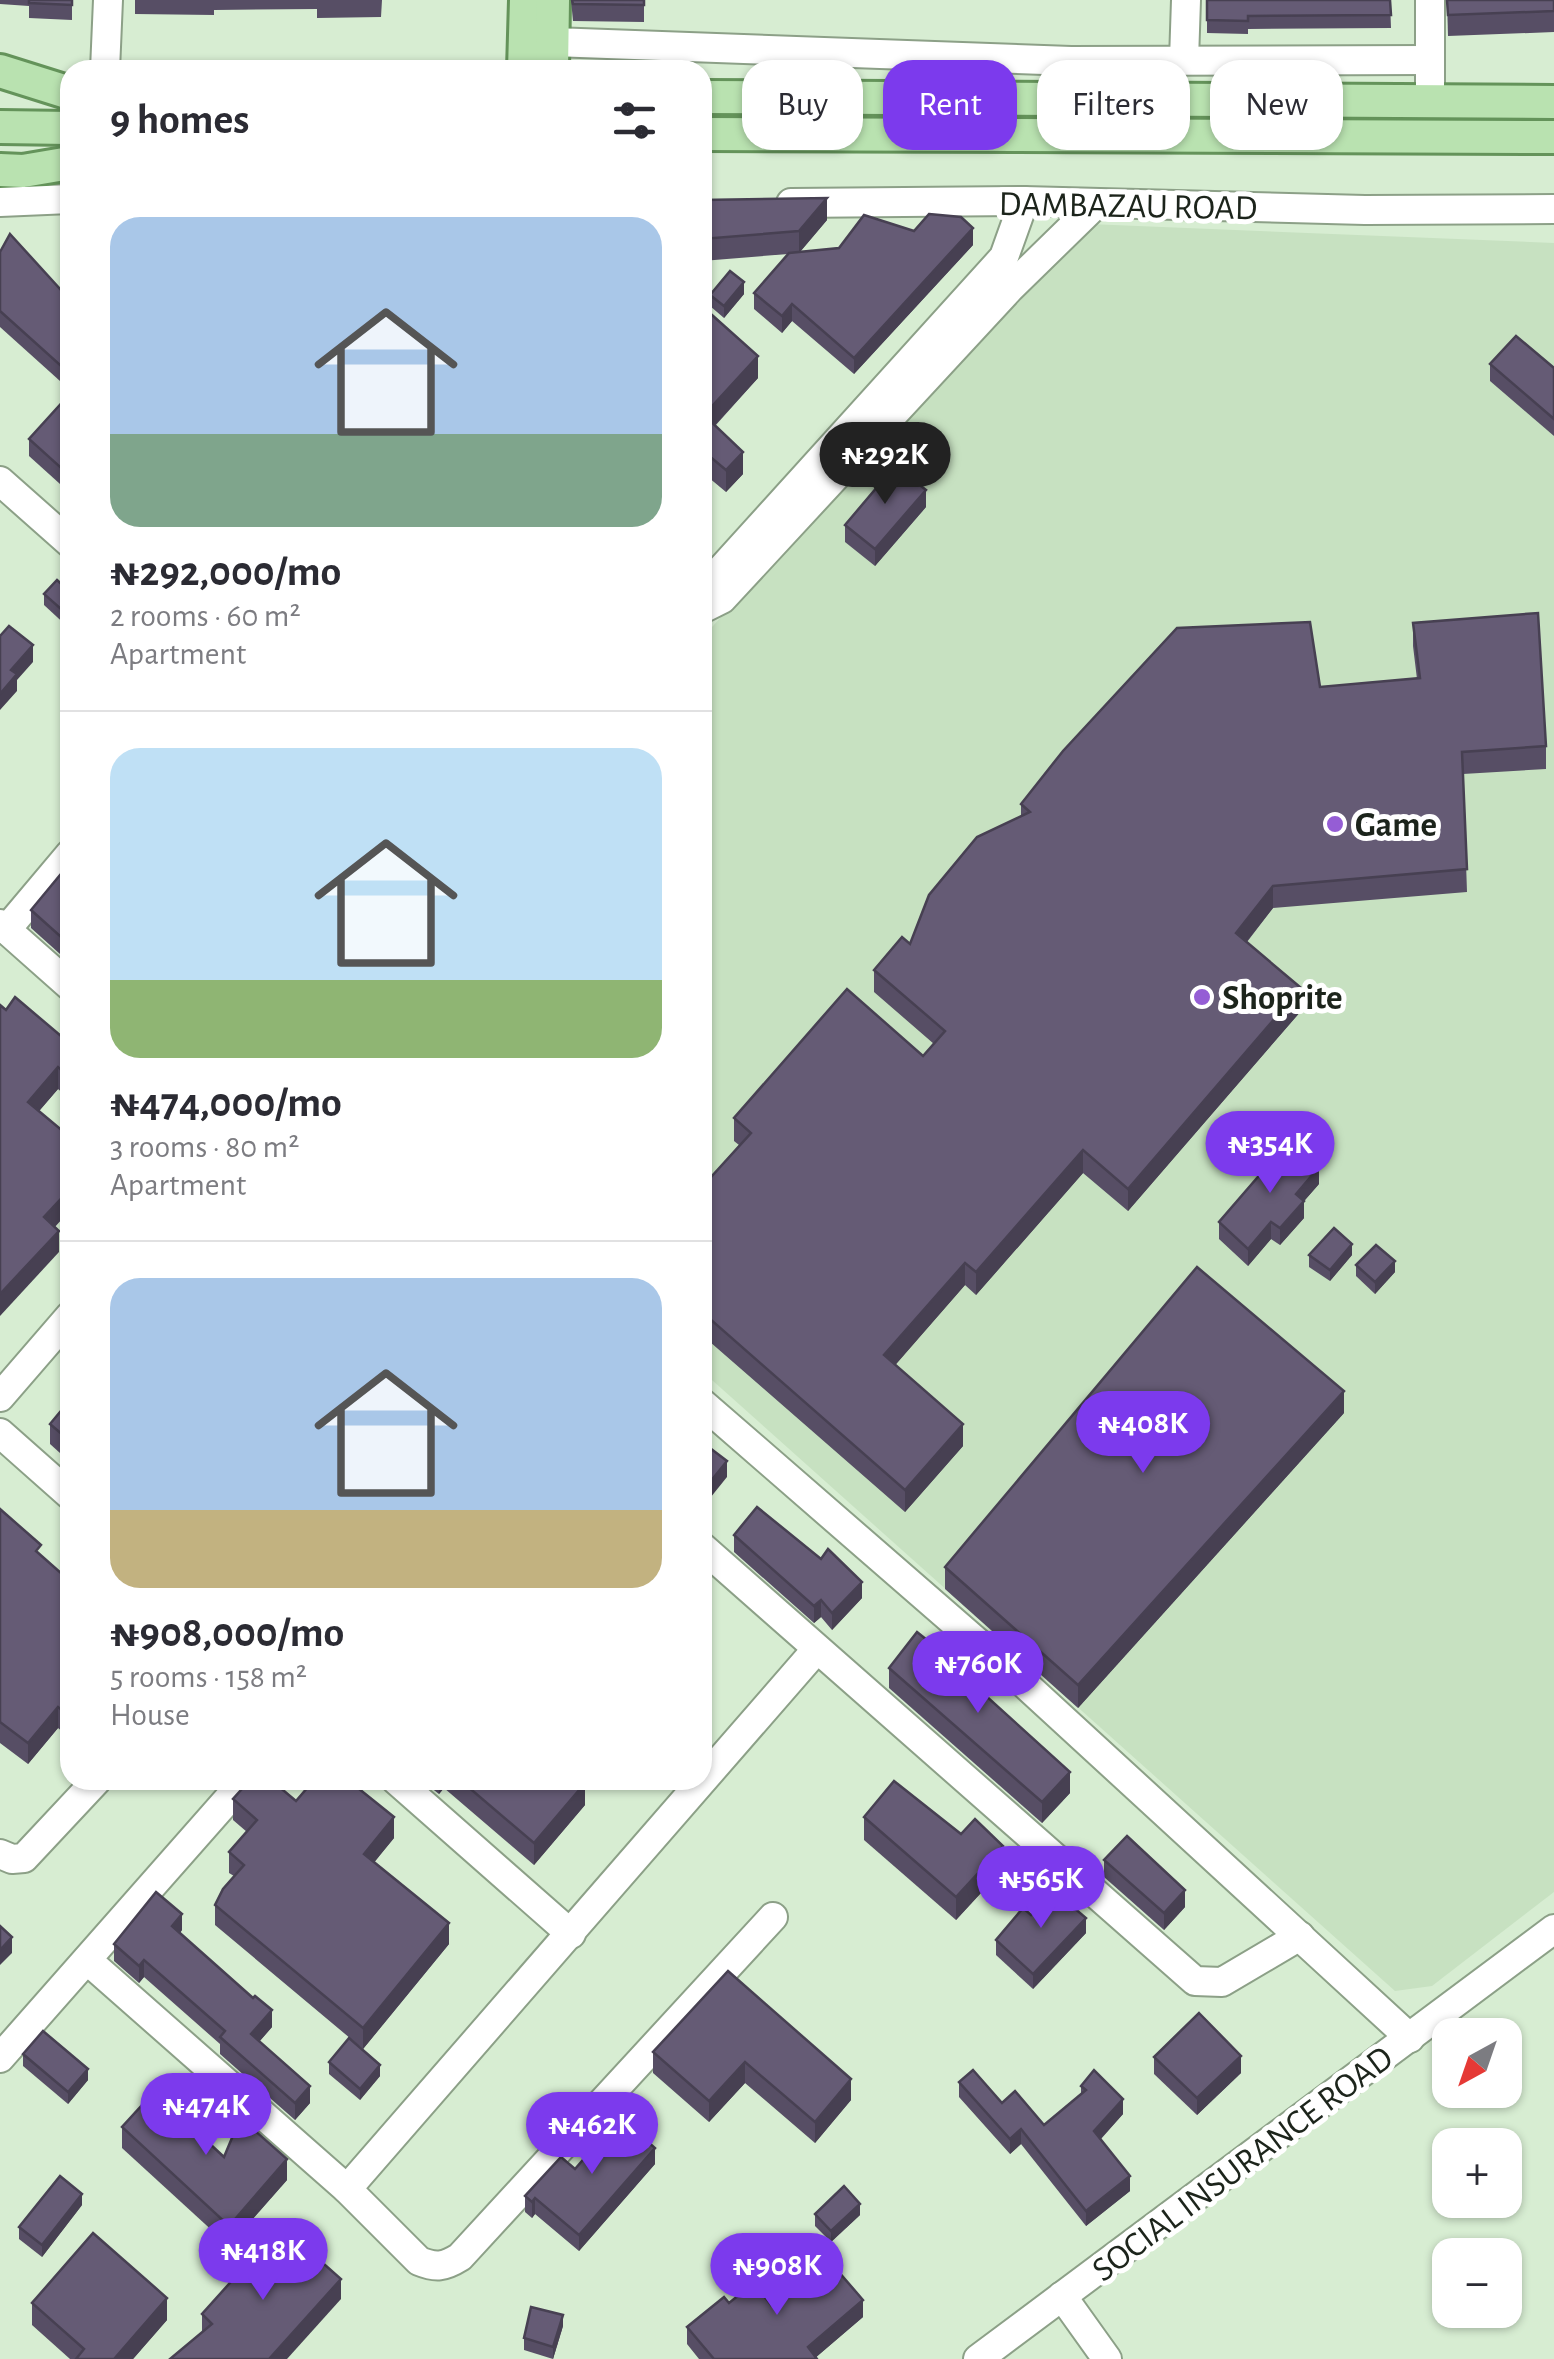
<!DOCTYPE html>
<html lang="en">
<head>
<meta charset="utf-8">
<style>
  :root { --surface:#fff; --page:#f2f2f3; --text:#2b2b33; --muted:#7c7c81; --line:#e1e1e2; --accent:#7c3aed }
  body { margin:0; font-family:"Alegreya Sans",sans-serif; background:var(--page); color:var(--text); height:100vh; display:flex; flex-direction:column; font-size:38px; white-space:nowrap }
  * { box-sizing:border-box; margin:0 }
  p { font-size:32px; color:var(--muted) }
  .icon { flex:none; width:55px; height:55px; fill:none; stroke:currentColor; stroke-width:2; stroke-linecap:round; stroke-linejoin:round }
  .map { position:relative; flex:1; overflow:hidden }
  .drawer { position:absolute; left:60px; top:60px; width:652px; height:1730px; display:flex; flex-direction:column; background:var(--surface); border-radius:30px; box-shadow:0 2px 8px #0004 }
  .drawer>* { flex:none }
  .top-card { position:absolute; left:742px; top:60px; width:660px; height:90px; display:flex; gap:20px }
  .needle { width:65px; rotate:220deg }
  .fabs { position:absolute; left:1432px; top:2018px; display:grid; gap:20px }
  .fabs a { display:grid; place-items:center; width:90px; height:90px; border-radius:20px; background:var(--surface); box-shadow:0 2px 8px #0004; font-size:50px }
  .price { position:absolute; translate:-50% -85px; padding:0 22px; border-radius:35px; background:var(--accent); color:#fff; font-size:32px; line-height:65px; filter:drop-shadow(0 2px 5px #0008) }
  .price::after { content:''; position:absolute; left:50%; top:60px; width:30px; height:22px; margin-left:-15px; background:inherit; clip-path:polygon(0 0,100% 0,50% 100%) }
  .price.active { background:#222; color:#fff }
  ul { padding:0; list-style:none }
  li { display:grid; align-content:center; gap:20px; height:530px; padding:0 50px }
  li+li { border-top:2px solid var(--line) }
  li span { display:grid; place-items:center; height:310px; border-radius:30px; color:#555 }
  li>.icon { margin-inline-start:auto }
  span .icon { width:180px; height:180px; fill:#fffc; stroke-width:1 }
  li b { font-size:42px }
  h2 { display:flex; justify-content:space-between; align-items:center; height:120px; padding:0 50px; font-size:42px }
  .chip { padding:0 35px; border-radius:30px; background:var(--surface); box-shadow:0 2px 8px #0004; font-size:35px; line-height:90px }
  .chip.active { background:var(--accent); color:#fff }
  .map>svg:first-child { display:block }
  .built { fill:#c7e1c1 }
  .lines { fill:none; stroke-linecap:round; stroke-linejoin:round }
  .minor-casing { stroke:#8ca087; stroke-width:32 }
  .major-casing { stroke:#64935a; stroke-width:38 }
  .minor { stroke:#fff; stroke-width:28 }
  .major { stroke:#b9e2b0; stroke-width:32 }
  .wall { fill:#574e65 }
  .shaded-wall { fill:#474052 }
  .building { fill:#655b75; stroke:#474052; stroke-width:2.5 }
  .poi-dot { fill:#955dd5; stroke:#fff; stroke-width:4 }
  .labels { text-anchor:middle; stroke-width:10; stroke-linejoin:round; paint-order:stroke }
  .street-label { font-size:35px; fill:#1c241b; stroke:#fff }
  .poi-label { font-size:35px; font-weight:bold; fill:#1c241b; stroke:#fff; text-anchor:start }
</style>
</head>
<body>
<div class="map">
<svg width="1554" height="2359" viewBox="0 0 1554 2359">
  <rect width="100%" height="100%" fill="#d7edd2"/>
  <path class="built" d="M1089 224 1554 243V1892L1432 1986 1395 1991 703 1372V637L1046 256Z"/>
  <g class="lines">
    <defs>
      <g id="minor">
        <path d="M1430 0V101"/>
        <path d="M553 42 1071 61 1430 60"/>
        <path d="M1184 60 1186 0"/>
        <path d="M105 70 108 0"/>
        <path d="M0 202 70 199"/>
        <path d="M791 203 1024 201 1365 210 1554 209"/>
        <path d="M0 481 70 543"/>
        <path d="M702 601 708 584 1004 257 1024 201"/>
        <path d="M702 609 722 599 1010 288 1096 204"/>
        <path d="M0 924 70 986"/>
        <path d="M6 930 70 854"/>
        <path d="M0 1397 70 1316"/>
        <path d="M702 1403 1016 1676 1410 2038"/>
        <path d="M0 1433 70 1495"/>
        <path d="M702 1547 1195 1981 1222 1982 1300 1936"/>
        <path d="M396 1780 571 1934"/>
        <path d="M0 1854 12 1859 24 1858 97 1780"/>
        <path d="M87 1960 347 2189 419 2261C436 2268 444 2267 460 2257L773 1917"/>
        <path d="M0 2058 245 1780"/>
        <path d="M347 2189 816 1650"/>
        <path d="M1062 2296 1107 2359"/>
        <path d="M978 2359 1554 1929"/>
      </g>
      <g id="major">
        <path d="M524 70 526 0"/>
        <path d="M552 70 553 0"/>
        <path d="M0 71 70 93"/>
        <path d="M702 97 1554 102"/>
        <path d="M0 127 70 128"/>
        <path d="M702 134 1554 137"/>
        <path d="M0 170 23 171 70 163"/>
      </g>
    </defs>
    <use href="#minor" class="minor-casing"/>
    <use href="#major" class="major-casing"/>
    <use href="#minor" class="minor"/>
    <use href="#major" class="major"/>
  </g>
  <g class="wall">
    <path d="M0 0H72V20L29 18V6L0 4Z"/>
    <path d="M135 0H382L381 17 317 18V9L214 10V15L135 14Z"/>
    <path d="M571 0H644V22L573 21Z"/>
    <path d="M1207 0H1390L1391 28 1248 29V34L1207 33Z"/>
    <path d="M1447 0H1554V32L1448 36Z"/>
    <path d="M702 200 827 220 800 252 839 248 914 231 973 245 854 374 792 321 782 333 754 309V293L788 254 702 261Z"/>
    <path d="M0 252 70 300V390L0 327Z"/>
    <path d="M744 294 724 318 710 306V295Z"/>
    <path d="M702 325 758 378 715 426 743 474 726 492 702 472Z"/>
    <path d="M1490 364 1554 368V436L1490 381Z"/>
    <path d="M70 400V493L29 456V439Z"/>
    <path d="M926 507 875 566 845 542V525Z"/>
    <path d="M70 592V629L44 605V594Z"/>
    <path d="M1413 623 1546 746V769L1463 774 1467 892 1273 908 1247 942 1301 1011 1128 1211 1083 1173 976 1295 965 1285 895 1365 963 1446 905 1512 702 1335V1187L739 1145 734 1141V1118L923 1056 934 1044 874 992V970L910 944 1021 817V804L1320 687 1417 679 1413 646Z"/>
    <path d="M70 863V963L31 928V910Z"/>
    <path d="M6 1010 61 1036 70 1030V1099L58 1089 39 1111 70 1210 55 1227 59 1252Z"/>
    <path d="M1319 1184 1304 1201V1218L1280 1245 1271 1239 1248 1266 1219 1239V1222Z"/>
    <path d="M1309 1255H1352L1330 1281 1309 1267Z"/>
    <path d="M1356 1265 1395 1272 1375 1294 1356 1276Z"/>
    <path d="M70 1400V1462L50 1444V1424Z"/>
    <path d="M1344 1413 1078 1708 945 1589V1567Z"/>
    <path d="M0 1509 41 1556 70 1581V1734L68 1736 58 1728 28 1764 0 1743Z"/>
    <path d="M734 1535 862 1598 832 1630 821 1617 814 1623 734 1552Z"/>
    <path d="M889 1668 1070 1793 1042 1823 889 1688Z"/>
    <path d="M421 1780H581L585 1805 534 1865 444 1788 439 1794Z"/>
    <path d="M233 1799 296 1801 394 1838 374 1862 449 1944 363 2049 215 1925V1905L234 1876 229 1873V1852L247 1832 233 1820Z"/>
    <path d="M864 1817 1003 1869 956 1920 864 1840Z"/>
    <path d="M1104 1860 1185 1907 1164 1930 1104 1877Z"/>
    <path d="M1031 1915 1086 1933 1033 1989 996 1955V1940Z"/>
    <path d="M182 1930 180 1933 272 2027 259 2042 310 2103 295 2120 220 2054V2044L144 1977 139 1983 114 1961V1944Z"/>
    <path d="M728 1971 851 2100 815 2143 745 2083 709 2122 653 2073V2052Z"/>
    <path d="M23 2054 88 2080 68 2104 23 2066Z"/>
    <path d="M1154 2057 1241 2073 1197 2115 1154 2074Z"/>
    <path d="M329 2062 380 2076 360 2100 329 2074Z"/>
    <path d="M959 2082 1044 2125 1081 2094V2086L1123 2114 1101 2139 1130 2191 1086 2226 1021 2144 1010 2154 959 2097Z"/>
    <path d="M122 2127 224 2157 287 2180 229 2246 122 2148Z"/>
    <path d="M655 2164 579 2251 535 2214 532 2218 525 2212V2196L575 2169Z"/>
    <path d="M82 2205 42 2257 19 2239V2227Z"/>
    <path d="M815 2214 860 2215 831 2242 815 2226Z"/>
    <path d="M341 2299 202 2332V2314Z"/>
    <path d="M32 2303 167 2320 133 2359H70L32 2325Z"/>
    <path d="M729 2303 771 2305 863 2317 816 2357 817 2359H699L687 2344V2327Z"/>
    <path d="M563 2326 553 2359 524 2350V2338Z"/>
  </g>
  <g class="shaded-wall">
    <path d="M827 198V220L799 253V231Z"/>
    <path d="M973 228V245L854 374V358Z"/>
    <path d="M744 282V294L724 318V306Z"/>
    <path d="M792 304V321L782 333V316Z"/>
    <path d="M758 356V378L704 437V415Z"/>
    <path d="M743 452V474L726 492V470Z"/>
    <path d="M926 490V507L875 566V549Z"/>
    <path d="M33 645V662L17 680V691L0 710V693L11 670Z"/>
    <path d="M1273 886V908L1236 955V933Z"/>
    <path d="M1301 988V1011L1128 1211V1189Z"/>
    <path d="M58 1067V1089L28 1124V1102Z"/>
    <path d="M1083 1150V1173L976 1295V1272Z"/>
    <path d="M1319 1167V1184L1298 1208 1304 1201V1218L1280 1245V1228L1296 1194Z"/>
    <path d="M70 1189V1210L44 1238V1217Z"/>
    <path d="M1271 1222V1239L1248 1266V1249Z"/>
    <path d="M59 1231V1252L0 1316V1294Z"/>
    <path d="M1352 1244V1255L1330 1281V1270Z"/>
    <path d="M1395 1261V1272L1375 1294V1282Z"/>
    <path d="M965 1263V1285L884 1378V1355Z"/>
    <path d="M1344 1391V1413L1078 1708V1685Z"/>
    <path d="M963 1424V1446L905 1512V1490Z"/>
    <path d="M727 1461V1477L702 1508V1492Z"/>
    <path d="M862 1582V1598L832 1630V1613Z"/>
    <path d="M821 1600V1617L814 1623V1606Z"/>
    <path d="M58 1707V1728L28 1764V1743Z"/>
    <path d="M70 1712V1734L68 1736V1715Z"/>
    <path d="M1070 1772V1793L1042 1823V1802Z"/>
    <path d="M439 1780H444V1788L439 1794Z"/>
    <path d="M585 1783V1805L534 1865V1843Z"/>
    <path d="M394 1817V1838L364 1875V1854Z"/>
    <path d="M1003 1846V1869L956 1920V1897Z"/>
    <path d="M1185 1890V1907L1164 1930V1913Z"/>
    <path d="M182 1914V1930L172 1943V1926Z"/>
    <path d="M1086 1918V1933L1033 1989V1974Z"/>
    <path d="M449 1923V1944L363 2049V2028Z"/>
    <path d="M12 1937V1953L0 1965V1950Z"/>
    <path d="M144 1960V1977L139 1983V1966Z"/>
    <path d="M272 2010V2027L251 2051V2034Z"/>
    <path d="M1241 2056V2073L1197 2115V2098Z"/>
    <path d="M745 2062V2083L709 2122V2101Z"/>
    <path d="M380 2065V2076L360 2100V2089Z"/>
    <path d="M88 2069V2080L68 2104V2092Z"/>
    <path d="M851 2079V2100L815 2143V2122Z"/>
    <path d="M310 2086V2103L295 2120V2103Z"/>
    <path d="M1123 2099V2114L1094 2146V2131Z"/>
    <path d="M1021 2129V2144L1010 2154V2139Z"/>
    <path d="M655 2148V2164L579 2251V2235Z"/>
    <path d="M287 2159V2180L229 2246V2226Z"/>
    <path d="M1130 2176V2191L1086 2226V2211Z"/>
    <path d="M82 2194V2205L42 2257V2245Z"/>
    <path d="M535 2198V2214L532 2218V2202Z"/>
    <path d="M860 2204V2215L831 2242V2231Z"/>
    <path d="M341 2279V2299L287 2359H269Z"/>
    <path d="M167 2298V2320L133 2359H114Z"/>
    <path d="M863 2300V2317L814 2359 808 2347Z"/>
    <path d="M563 2315V2326L553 2359V2347Z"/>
  </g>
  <g class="building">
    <path d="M29 0H72V5L29 3Z"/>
    <path d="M572 0H644V5L573 4Z"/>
    <path d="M1207 0H1390L1391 15 1248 16V21L1207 20Z"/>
    <path d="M1447 0H1554V11L1448 15Z"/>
    <path d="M827 198 799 231 702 239V200Z"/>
    <path d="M929 214 961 217 973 228 854 358 792 304 782 316 754 293 789 253 839 248 864 215 914 231Z"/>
    <path d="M10 234 70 300V374L0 311V252Z"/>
    <path d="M730 271 744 282 724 306 710 295Z"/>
    <path d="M712 315 758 356 704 415 743 452 726 470 702 450V325Z"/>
    <path d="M1516 336 1554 368V419L1490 364Z"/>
    <path d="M67 397 70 400V476L29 439Z"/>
    <path d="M895 466 926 490 875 549 845 525Z"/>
    <path d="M57 580 70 592V617L44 594Z"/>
    <path d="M1538 613 1546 746 1462 752 1467 869 1273 886 1236 933 1301 988 1128 1189 1083 1150 976 1272 965 1263 884 1355 963 1424 905 1490 702 1312V1187L751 1133 734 1118 847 989 923 1056 945 1031 874 970 902 937 910 944 929 895 977 837 1030 812 1021 804 1063 751 1177 628 1310 622 1320 687 1420 678 1413 623Z"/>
    <path d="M9 626 33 645 11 670 17 674 0 694V636Z"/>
    <path d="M70 863V945L31 910Z"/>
    <path d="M15 997 61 1036 68 1028 70 1030V1078L58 1067 28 1102 70 1137V1189L44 1217 59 1231 0 1294V1005L6 1010Z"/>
    <path d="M1289 1141 1319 1167 1296 1194 1304 1201 1280 1228 1271 1222 1248 1249 1219 1222Z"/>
    <path d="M1334 1228 1352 1244 1330 1270 1309 1255Z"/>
    <path d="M1376 1245 1395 1261 1375 1282 1356 1265Z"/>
    <path d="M1197 1267 1344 1391 1078 1685 945 1567Z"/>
    <path d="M70 1400V1441L50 1424Z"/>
    <path d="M702 1442 727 1461 702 1492Z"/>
    <path d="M757 1507 821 1559 828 1549 862 1582 832 1613 821 1600 814 1606 734 1535Z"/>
    <path d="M0 1509 41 1545 36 1551 70 1581V1712L68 1715 58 1707 28 1743 0 1722Z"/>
    <path d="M917 1632 967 1672 964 1676 1070 1772 1042 1802 889 1668Z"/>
    <path d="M250 1780H271L296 1801 314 1780H348L394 1817 364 1854 449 1923 363 2028 215 1905 223 1889 244 1865 229 1852 257 1820 233 1799Z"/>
    <path d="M460 1780H581L585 1783 534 1843Z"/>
    <path d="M894 1781 961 1834 975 1819 1003 1846 956 1897 864 1817Z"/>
    <path d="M1127 1836 1185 1890 1164 1913 1104 1860Z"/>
    <path d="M1053 1890 1086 1918 1033 1974 996 1940 1023 1908 1031 1915Z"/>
    <path d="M156 1892 182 1914 172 1926 253 1998 255 1996 272 2010 251 2034 310 2086 295 2103 220 2037 225 2031 144 1960 139 1966 114 1944Z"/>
    <path d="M0 1926 12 1937 0 1950Z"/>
    <path d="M728 1971 851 2079 815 2122 745 2062 709 2101 653 2052Z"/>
    <path d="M1199 2013 1241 2056 1197 2098 1154 2057Z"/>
    <path d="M43 2031 88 2069 68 2092 23 2054Z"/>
    <path d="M349 2038 380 2065 360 2089 329 2062Z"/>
    <path d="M973 2070 1002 2103 1015 2091 1044 2125 1086 2090 1081 2086 1094 2070 1123 2099 1094 2131 1130 2176 1086 2211 1021 2129 1010 2139 959 2082Z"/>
    <path d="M154 2092 224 2157 237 2126 245 2122 287 2159 229 2226 122 2127Z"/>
    <path d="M620 2117 655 2148 579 2235 535 2198 532 2202 525 2196 561 2157 575 2169Z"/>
    <path d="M60 2176 82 2194 42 2245 19 2227Z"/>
    <path d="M844 2186 860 2204 831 2231 815 2214Z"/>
    <path d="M281 2226 341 2279 269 2359H170L212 2324 202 2314Z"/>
    <path d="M93 2233 167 2298 114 2359H76L84 2349 32 2303Z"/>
    <path d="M825 2256 863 2300 808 2347 817 2359H714L687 2327 724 2297 729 2303 754 2283 771 2305Z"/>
    <path d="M531 2307 563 2315 553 2347 524 2338Z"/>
  </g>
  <g class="poi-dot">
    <circle cx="1335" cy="824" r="10"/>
    <circle cx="1202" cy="997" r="10"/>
  </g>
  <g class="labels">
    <g class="street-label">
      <text transform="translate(1128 205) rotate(1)" y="12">DAMBAZAU ROAD</text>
      <text transform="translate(1242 2163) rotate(-37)" y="12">SOCIAL INSURANCE ROAD</text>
    </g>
    <g class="poi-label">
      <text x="1355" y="836">Game</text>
      <text x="1222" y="1009">Shoprite</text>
    </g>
  </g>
</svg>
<div class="fabs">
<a><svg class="needle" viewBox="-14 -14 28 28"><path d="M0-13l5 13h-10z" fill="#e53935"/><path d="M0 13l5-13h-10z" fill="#7c7c81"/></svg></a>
<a>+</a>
<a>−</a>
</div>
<b class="price active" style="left:885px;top:507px">₦292K</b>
<b class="price" style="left:1270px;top:1196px">₦354K</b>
<b class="price" style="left:1143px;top:1476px">₦408K</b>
<b class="price" style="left:978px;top:1716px">₦760K</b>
<b class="price" style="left:1041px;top:1931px">₦565K</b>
<b class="price" style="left:206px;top:2158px">₦474K</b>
<b class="price" style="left:592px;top:2177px">₦462K</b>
<b class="price" style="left:263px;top:2303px">₦418K</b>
<b class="price" style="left:777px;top:2318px">₦908K</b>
<div class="top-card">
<a class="chip">Buy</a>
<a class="chip active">Rent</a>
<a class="chip">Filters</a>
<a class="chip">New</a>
</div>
<section class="drawer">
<h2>9 homes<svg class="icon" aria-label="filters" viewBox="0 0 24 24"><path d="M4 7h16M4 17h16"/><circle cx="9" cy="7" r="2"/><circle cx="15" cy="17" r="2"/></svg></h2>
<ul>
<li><span style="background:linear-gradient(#a9c7e8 70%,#7fa58c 0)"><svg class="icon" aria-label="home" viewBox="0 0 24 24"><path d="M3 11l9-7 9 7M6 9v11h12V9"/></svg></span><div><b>₦292,000/mo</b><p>2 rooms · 60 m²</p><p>Apartment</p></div></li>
<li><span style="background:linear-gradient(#bfe0f5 75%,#8fb573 0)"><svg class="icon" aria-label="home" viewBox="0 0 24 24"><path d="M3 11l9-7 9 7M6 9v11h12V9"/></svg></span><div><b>₦474,000/mo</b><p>3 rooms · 80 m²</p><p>Apartment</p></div></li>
<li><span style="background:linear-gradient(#a9c7e8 75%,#c2b280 0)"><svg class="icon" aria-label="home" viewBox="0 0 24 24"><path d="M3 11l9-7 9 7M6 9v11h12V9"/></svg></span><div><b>₦908,000/mo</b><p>5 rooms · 158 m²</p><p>House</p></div></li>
</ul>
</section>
</div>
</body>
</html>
